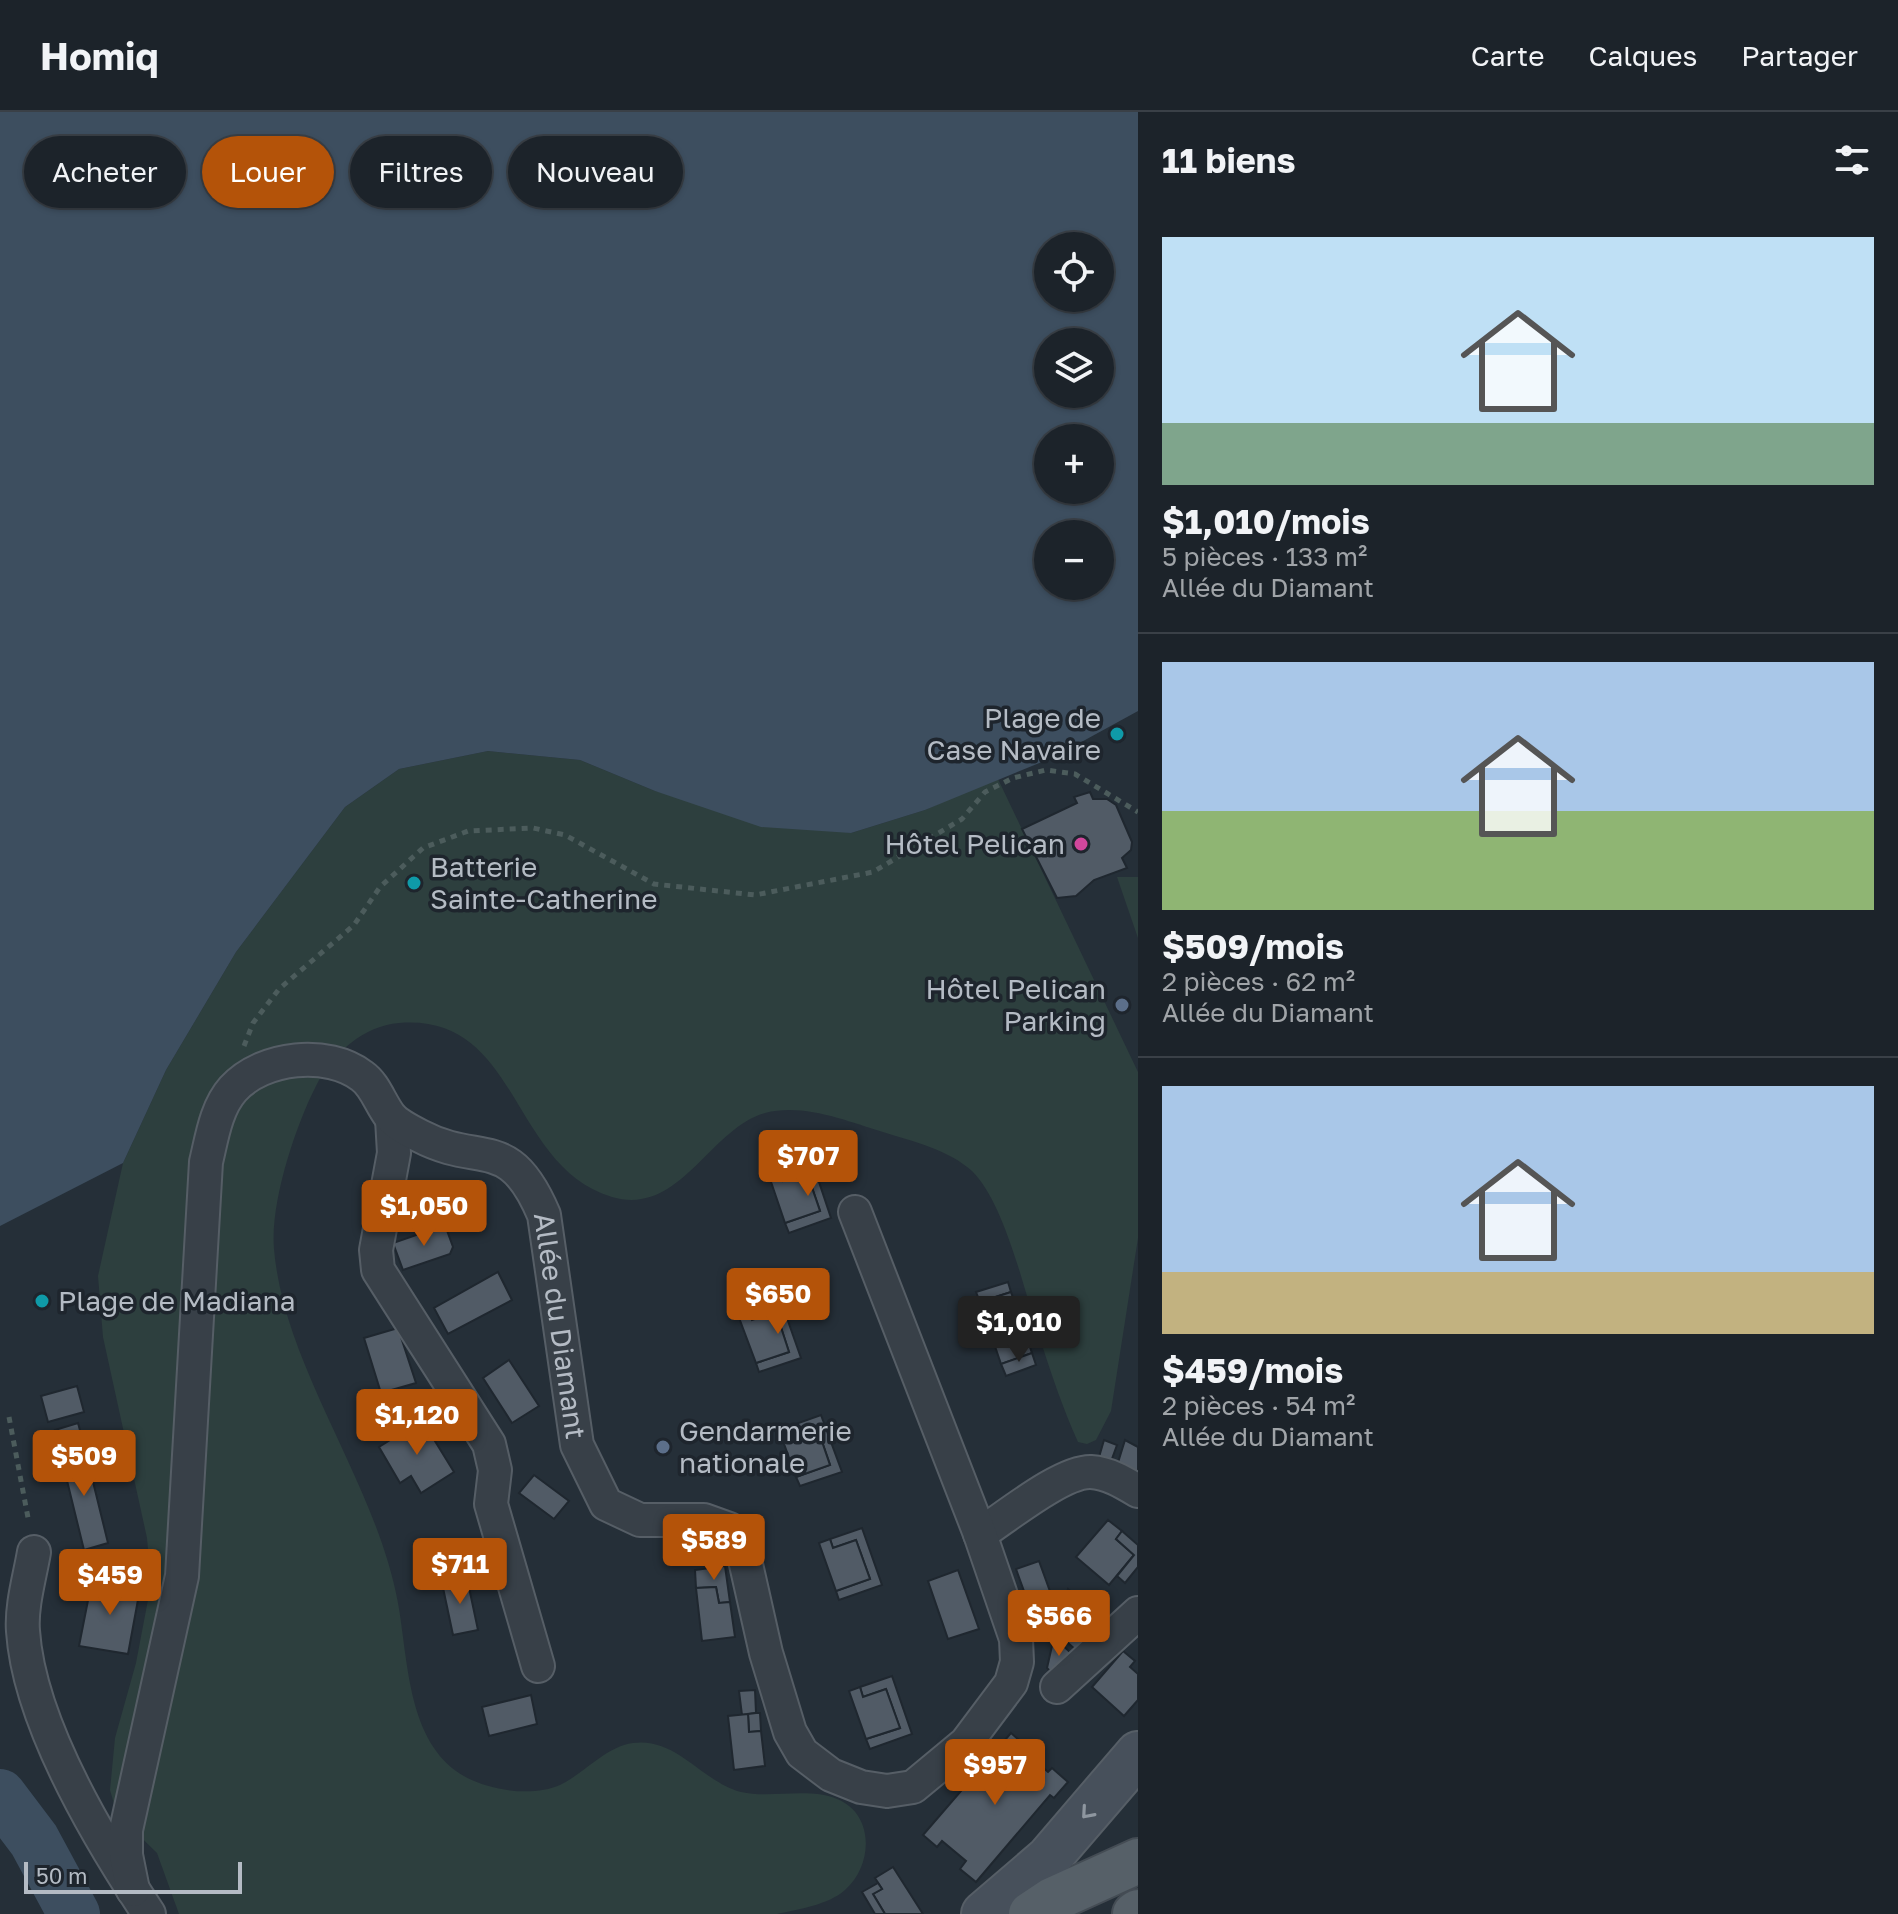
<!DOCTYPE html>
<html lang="fr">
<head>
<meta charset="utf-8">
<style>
  :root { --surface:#1c232a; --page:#252b32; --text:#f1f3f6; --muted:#a0a4a8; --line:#3a4047; --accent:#b45309 }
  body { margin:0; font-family:"Golos Text",sans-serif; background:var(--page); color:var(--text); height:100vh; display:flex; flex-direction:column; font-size:30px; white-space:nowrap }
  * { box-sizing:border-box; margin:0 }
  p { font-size:26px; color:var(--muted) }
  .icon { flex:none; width:44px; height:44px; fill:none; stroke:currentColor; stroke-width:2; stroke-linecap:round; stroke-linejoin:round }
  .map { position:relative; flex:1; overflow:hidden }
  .details { display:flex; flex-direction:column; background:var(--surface); width:760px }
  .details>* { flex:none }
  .guide { position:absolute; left:24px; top:24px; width:760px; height:72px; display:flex; gap:16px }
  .fabs { position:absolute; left:1034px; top:120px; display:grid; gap:16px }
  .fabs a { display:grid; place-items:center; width:80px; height:80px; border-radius:50%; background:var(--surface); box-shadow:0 2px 6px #0004,0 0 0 2px var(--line); font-size:40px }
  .scale { position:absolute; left:24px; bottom:20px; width:218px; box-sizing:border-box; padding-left:8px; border:4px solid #b4bbc4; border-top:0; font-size:22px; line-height:28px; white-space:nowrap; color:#b4bbc4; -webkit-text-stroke:6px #1e252d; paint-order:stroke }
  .price { position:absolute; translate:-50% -68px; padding:0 18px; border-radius:8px; background:var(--accent); color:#fff; font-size:26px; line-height:52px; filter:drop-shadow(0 2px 4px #0008) }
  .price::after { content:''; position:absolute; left:50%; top:48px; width:24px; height:18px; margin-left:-12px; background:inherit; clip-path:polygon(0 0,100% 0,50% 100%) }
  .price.selected { background:#222; color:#fff }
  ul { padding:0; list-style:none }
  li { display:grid; align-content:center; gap:16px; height:424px; padding:0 24px }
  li+li { border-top:2px solid var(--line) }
  li span { display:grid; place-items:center; height:248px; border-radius:0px; color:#555 }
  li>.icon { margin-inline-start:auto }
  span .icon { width:144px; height:144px; fill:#fffc; stroke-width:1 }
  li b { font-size:34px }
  h2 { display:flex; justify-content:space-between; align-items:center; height:96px; padding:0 24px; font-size:34px }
  .chip { padding:0 28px; border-radius:36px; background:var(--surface); box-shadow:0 2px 6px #0004,0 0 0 2px var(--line); font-size:28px; line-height:72px }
  .chip.selected { background:var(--accent); color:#fff }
  header { display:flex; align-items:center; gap:48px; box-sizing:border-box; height:112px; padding:0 40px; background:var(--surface); border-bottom:2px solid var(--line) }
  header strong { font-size:38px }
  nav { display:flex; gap:44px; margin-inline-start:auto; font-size:28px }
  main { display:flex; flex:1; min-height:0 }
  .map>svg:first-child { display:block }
  .green { fill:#2d3f3e }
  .water { fill:#3d4e5f; fill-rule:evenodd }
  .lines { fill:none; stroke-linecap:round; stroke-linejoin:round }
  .river { stroke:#3d4e5f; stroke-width:52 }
  .building { fill:#515b66; stroke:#1f272f; stroke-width:2 }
  .street-casing { stroke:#565e66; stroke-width:36 }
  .secondary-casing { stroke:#565e66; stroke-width:48 }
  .primary-casing { stroke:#444c54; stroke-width:48 }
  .path { stroke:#4c5c5c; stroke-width:5; stroke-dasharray:6 6; stroke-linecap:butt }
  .street { stroke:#384048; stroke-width:32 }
  .secondary { stroke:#47505b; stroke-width:44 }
  .primary { stroke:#566068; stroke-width:44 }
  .oneway { stroke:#8e969f }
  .culture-dot { fill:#0f9aa8; stroke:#1e252d; stroke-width:3 }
  .hotel-dot { fill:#d1479c; stroke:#1e252d; stroke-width:3 }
  .service-dot { fill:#5c6f8a; stroke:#1e252d; stroke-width:3 }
  .labels { text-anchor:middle; stroke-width:7; stroke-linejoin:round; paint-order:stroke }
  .poi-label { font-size:28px; fill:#b4bbc4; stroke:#1e252d; text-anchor:end }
  .street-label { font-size:28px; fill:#b4bbc4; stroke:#1e252d }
</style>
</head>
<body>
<header>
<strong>Homiq</strong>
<nav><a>Carte</a><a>Calques</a><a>Partager</a></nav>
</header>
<main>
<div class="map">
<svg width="1138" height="1802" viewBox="0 0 1138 1802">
  <rect width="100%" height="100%" fill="#252f38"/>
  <g class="green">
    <path d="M488 639 580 648 655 679 851 721 925 698 997 665 1138 960V1126L1111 1299 1096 1328 1087 1332 1078 1330C1063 1297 1051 1261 1040 1227 1025 1182 1005 1091 972 1059 949 1038 912 1029 883 1020 846 1009 804 991 765 1001 709 1017 680 1105 612 1085 509 1054 520 901 399 911 363 914 332 942 316 974 295 1015 270 1091 274 1137 284 1256 376 1370 398 1491 408 1546 407 1623 456 1659 482 1678 531 1686 560 1673 585 1661 605 1635 633 1631 677 1625 702 1670 741 1680 772 1687 807 1675 837 1687 875 1702 873 1754 845 1778 828 1793 799 1797 777 1802H179L157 1741 117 1702 110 1678 115 1626 136 1551 151 1472 147 1426 103 1225 98 1164 123 1051 166 958 236 840 345 695 399 657Z"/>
    <path d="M1117 765H1138V826Z"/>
  </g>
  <path class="water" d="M0 0H1138V599L1054 645 925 698 851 721 761 715 655 679 580 648 488 639 399 657 345 695 236 840 166 958 123 1051 0 1114ZM1048 134H1100V186H1048ZM1048 230H1100V282H1048ZM1048 326H1100V378H1048ZM1048 422H1100V474H1048Z"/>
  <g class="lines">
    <path class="river" d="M0 1683 34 1728 74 1802"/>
  </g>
  <g class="building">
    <path d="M1090 680 1093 687H1107L1116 693 1132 730 1131 738 1122 746 1127 756 1094 768 1076 784 1057 786 1022 717 1077 691 1074 685Z"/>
    <path d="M812 1049 831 1106 789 1121 785 1111 820 1099 807 1061 783 1069 780 1061Z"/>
    <path d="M780 1061 783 1069 807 1061 820 1099 785 1111 769 1064Z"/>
    <path d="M445 1113 453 1135 450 1142 403 1158 393 1131Z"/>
    <path d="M498 1160 512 1188 448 1222 434 1196Z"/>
    <path d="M1008 1170 1011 1180 980 1190 976 1180Z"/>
    <path d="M1011 1180 1032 1241 1001 1252 980 1190Z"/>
    <path d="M781 1189 801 1246 759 1260 756 1251 789 1240 776 1200 752 1208 749 1199Z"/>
    <path d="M749 1199 752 1208 776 1200 789 1240 756 1251 738 1203Z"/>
    <path d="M398 1216 416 1271 381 1281 364 1226Z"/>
    <path d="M1032 1241 1036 1253 1006 1264 1001 1252Z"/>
    <path d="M509 1248 539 1294 512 1311 483 1266Z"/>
    <path d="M77 1274 84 1300 48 1310 41 1284Z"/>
    <path d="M384 1289 395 1322 382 1327 370 1294Z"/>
    <path d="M821 1303 842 1360 800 1374 796 1365 830 1353 817 1315 793 1322 790 1314Z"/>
    <path d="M422 1308 454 1360 421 1381 411 1364 400 1371 379 1335Z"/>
    <path d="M78 1311 84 1333 60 1340 55 1318Z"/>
    <path d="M790 1314 793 1322 817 1315 830 1353 796 1365 779 1318Z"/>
    <path d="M1104 1328 1117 1333 1109 1355 1097 1352Z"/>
    <path d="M1125 1328 1138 1335V1369L1116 1357Z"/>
    <path d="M84 1333 108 1431 84 1438 60 1340Z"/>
    <path d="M534 1363 569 1389 554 1407 519 1381Z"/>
    <path d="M1108 1408 1122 1419 1116 1427 1134 1443 1109 1473 1076 1445Z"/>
    <path d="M862 1416 882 1473 839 1488 836 1479 870 1467 856 1428 833 1436 830 1427Z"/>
    <path d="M1122 1419 1138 1433V1455L1125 1471 1117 1464 1134 1443 1116 1427Z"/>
    <path d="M830 1427 833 1436 856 1428 870 1467 836 1479 819 1431Z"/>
    <path d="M1039 1449 1056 1496 1033 1504 1016 1457Z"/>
    <path d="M725 1454 730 1490 719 1491 716 1475 696 1476 695 1458Z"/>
    <path d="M958 1458 979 1517 948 1527 928 1469Z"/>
    <path d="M467 1466 478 1518 453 1523 442 1471Z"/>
    <path d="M92 1468 140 1477 128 1542 79 1534Z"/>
    <path d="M716 1475 719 1491 730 1490 735 1525 702 1529 696 1476Z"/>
    <path d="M1068 1477 1098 1503 1080 1523 1087 1528 1077 1539 1056 1520Z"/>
    <path d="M1098 1503 1104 1509 1087 1528 1080 1523Z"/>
    <path d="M1054 1525 1074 1544 1056 1565 1047 1556Z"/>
    <path d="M1123 1539 1135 1549 1130 1555 1138 1562V1588L1124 1604 1092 1575Z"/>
    <path d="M892 1564 912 1622 870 1637 866 1627 900 1616 886 1577 863 1585 860 1575Z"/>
    <path d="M860 1575 863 1585 886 1577 900 1616 866 1627 849 1579Z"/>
    <path d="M755 1578 756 1601 742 1603 739 1579Z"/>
    <path d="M531 1583 537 1612 489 1624 482 1595Z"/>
    <path d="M756 1601H760L761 1619 749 1620 748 1602Z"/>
    <path d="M748 1602 749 1620 761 1619 765 1654 734 1658 728 1604Z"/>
    <path d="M1011 1621 1027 1635 1024 1639 1048 1660 1052 1656 1068 1670 1054 1686 1050 1683 976 1770 960 1757 966 1749 942 1729 937 1735 923 1723Z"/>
    <path d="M893 1755 923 1802H885L873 1782 882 1777 875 1766Z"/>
    <path d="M878 1771 882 1777 873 1782 885 1802H875L862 1780Z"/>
  </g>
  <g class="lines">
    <defs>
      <g id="street">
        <path d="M392 1007 394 1041 376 1138 378 1158 489 1332 495 1358 491 1392 538 1554"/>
        <path d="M980 1422C1005 1406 1062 1359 1091 1360 1108 1361 1123 1370 1138 1379"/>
        <path d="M34 1440C30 1464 21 1494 23 1519 29 1610 99 1727 149 1802"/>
        <path d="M1057 1575 1138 1501"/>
        <path id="s1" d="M133 1778 126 1743V1718L182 1464 206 1050C212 1025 216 996 233 977 263 944 328 938 362 964 375 973 380 991 390 1004 396 1012 410 1019 420 1024 481 1056 509 1020 544 1103L577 1333 606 1392 640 1408H704L729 1417 743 1439 766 1541 790 1620 802 1641 831 1663 861 1675 887 1679 913 1675 966 1631 1011 1571 1017 1550 1016 1527 980 1422 855 1100"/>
      </g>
      <path id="secondary" d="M984 1802 1048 1747 1138 1642"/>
      <g id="primary">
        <path d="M1031 1802 1052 1788 1138 1749"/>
        <path d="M1135 1802 1138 1800"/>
      </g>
    </defs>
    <use href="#street" class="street-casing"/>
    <use href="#secondary" class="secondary-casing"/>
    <use href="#primary" class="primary-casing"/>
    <g class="path">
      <path d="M244 934 253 911 279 877 354 813 380 775 423 736 468 719 533 716 565 723 654 772 755 783 873 760 962 707 985 680 1013 666 1046 658 1075 662 1138 700"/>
      <path d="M9 1305 29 1411"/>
    </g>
    <use href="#street" class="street"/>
    <use href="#secondary" class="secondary"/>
    <use href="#primary" class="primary"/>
  </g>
  <defs><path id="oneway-chevron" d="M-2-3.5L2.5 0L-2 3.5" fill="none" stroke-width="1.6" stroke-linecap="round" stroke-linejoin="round" transform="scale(2)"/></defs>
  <use class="oneway" href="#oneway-chevron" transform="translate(1087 1701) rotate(131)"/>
  <g class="culture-dot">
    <circle cx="1117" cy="622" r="8"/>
    <circle cx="414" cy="771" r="8"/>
    <circle cx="42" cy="1189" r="8"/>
  </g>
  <circle class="hotel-dot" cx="1081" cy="732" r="8"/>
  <g class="service-dot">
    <circle cx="1122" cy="893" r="8"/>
    <circle cx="663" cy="1335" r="8"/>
  </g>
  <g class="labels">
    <g class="poi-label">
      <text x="1101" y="616">Plage de<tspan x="1101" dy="32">Case Navaire</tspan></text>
      <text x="1065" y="742">Hôtel Pelican</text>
      <text x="430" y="765" text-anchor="start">Batterie<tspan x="430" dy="32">Sainte-Catherine</tspan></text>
      <text x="1106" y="887">Hôtel Pelican<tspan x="1106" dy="32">Parking</tspan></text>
      <text x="58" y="1199" text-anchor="start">Plage de Madiana</text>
      <text x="679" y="1329" text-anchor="start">Gendarmerie<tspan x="679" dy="32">nationale</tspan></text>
    </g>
    <g class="street-label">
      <text dy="10" stroke="none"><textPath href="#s1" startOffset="1308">Allée du Diamant</textPath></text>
    </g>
  </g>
</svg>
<div class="fabs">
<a><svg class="icon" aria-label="locate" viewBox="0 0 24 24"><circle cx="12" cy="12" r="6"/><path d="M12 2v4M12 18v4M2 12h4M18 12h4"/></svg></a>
<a><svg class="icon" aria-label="layers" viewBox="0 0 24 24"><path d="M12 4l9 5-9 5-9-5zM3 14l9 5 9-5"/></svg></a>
<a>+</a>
<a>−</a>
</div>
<div class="scale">50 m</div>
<b class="price" style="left:808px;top:1086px">$707</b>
<b class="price" style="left:424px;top:1136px">$1,050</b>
<b class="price" style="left:778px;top:1224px">$650</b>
<b class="price selected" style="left:1019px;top:1252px">$1,010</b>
<b class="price" style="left:417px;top:1345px">$1,120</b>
<b class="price" style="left:84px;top:1386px">$509</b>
<b class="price" style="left:714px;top:1470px">$589</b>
<b class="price" style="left:460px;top:1494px">$711</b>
<b class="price" style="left:110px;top:1505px">$459</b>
<b class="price" style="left:1059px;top:1546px">$566</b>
<b class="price" style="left:995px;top:1695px">$957</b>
<div class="guide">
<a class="chip">Acheter</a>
<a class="chip selected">Louer</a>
<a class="chip">Filtres</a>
<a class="chip">Nouveau</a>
</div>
</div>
<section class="details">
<h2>11 biens<svg class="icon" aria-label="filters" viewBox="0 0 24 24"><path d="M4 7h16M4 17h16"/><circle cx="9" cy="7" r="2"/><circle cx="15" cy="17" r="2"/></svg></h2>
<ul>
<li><span style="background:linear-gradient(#bfe0f5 75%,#7fa58c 0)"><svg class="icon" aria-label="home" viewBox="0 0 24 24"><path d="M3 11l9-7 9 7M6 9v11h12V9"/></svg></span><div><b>$1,010/mois</b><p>5 pièces · 133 m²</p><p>Allée du Diamant</p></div></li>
<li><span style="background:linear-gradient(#a9c7e8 60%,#8fb573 0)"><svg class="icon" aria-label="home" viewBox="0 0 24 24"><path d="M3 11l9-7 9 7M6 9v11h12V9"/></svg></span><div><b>$509/mois</b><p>2 pièces · 62 m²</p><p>Allée du Diamant</p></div></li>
<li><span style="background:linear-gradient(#a9c7e8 75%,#c2b280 0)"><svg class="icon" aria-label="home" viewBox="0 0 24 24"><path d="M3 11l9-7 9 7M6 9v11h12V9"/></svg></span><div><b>$459/mois</b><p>2 pièces · 54 m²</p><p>Allée du Diamant</p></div></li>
</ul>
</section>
</main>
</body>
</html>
